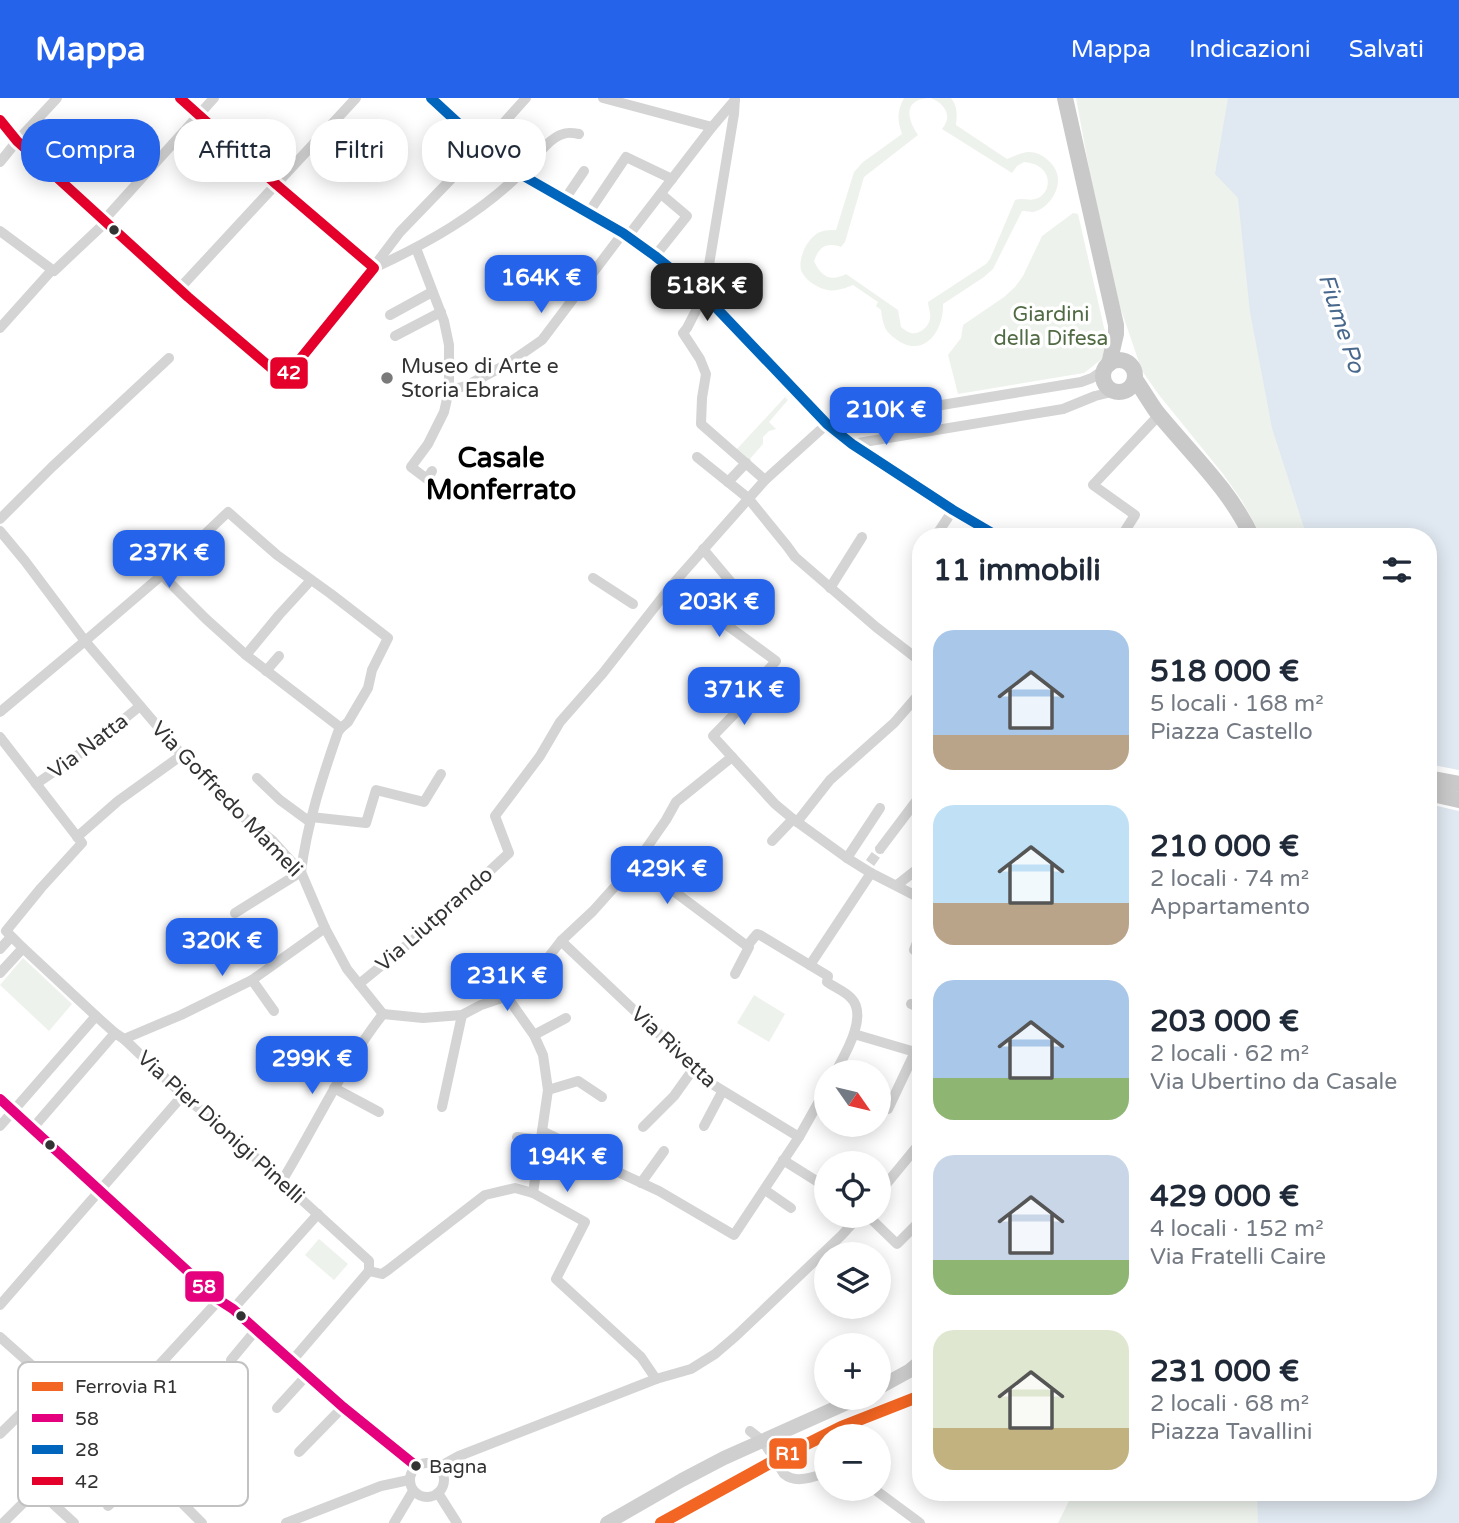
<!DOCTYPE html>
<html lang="it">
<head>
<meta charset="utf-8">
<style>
  :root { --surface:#fff; --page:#f6f6f7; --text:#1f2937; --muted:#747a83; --accent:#2563eb }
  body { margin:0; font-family:"Varela Round",sans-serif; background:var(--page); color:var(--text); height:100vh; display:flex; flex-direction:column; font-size:26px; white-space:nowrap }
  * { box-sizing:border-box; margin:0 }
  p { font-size:23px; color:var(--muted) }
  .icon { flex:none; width:38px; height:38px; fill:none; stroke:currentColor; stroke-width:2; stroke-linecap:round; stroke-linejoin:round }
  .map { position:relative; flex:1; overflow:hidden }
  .side { position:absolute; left:912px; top:430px; width:525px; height:973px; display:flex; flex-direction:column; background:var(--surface); border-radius:28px; box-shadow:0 4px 18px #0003 }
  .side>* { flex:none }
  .banner { position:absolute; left:21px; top:21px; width:665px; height:63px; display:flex; gap:14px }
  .needle { width:46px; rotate:124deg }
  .fabs { position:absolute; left:814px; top:962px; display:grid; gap:14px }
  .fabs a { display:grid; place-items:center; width:77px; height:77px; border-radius:50%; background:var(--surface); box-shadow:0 4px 18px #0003; font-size:35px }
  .price { position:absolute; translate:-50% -60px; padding:0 16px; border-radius:14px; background:var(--accent); color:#fff; font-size:23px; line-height:46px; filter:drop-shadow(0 2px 4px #0008) }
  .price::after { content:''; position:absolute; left:50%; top:42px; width:21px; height:16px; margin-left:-10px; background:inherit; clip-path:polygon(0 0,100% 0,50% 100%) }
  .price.on { background:#222; color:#fff }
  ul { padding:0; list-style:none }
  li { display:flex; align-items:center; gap:21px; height:175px; padding:0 21px }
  li span { display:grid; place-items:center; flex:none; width:196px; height:140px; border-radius:21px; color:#555 }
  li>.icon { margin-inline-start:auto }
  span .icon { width:84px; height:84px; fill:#fffc; stroke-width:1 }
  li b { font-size:30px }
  h2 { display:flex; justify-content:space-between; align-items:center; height:84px; padding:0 21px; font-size:30px }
  .tag { padding:0 24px; border-radius:28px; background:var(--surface); box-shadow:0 4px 18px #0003; font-size:24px; line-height:63px }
  .tag.on { background:var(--accent); color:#fff }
  header { display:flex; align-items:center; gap:42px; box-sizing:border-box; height:98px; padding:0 35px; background:var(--accent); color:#fff }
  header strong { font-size:33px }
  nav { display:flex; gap:38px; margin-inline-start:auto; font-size:24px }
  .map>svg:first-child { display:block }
  .green { fill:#eef2ec }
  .water { fill:#e0e8f1 }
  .pier { fill:#fff }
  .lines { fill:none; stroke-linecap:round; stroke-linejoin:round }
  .minor-tunnel { stroke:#d6d6d6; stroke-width:10; stroke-dasharray:10 5; stroke-linecap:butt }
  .minor { stroke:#d4d4d4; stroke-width:10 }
  .secondary { stroke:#cfcfcf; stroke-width:14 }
  .primary { stroke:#c9c9c9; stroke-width:16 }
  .bus-1-casing { stroke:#fff; stroke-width:16 }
  .bus-2-casing { stroke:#fff; stroke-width:16 }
  .bus-3-casing { stroke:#fff; stroke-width:16 }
  .bus-1 { stroke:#e5007d; stroke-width:10 }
  .bus-2 { stroke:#0065bd; stroke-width:10 }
  .bus-3 { stroke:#e4002b; stroke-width:10 }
  .rail-1-casing { stroke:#fff; stroke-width:18 }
  .rail-1 { stroke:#f26522; stroke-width:12 }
  .bus-dot { fill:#333; stroke:#fff; stroke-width:2.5 }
  .poi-dot { fill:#7a7a7a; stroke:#fff; stroke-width:2.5 }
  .labels { text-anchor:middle; stroke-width:7; stroke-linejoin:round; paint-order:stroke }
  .bus-label { font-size:19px; fill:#333; stroke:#fff; text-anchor:start }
  .park-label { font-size:21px; fill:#516b44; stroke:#fff }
  .poi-label { font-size:21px; fill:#333; stroke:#fff; text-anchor:start }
  .street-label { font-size:21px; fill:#333; stroke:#fff }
  .water-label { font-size:23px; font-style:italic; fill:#48698d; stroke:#fff }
  .district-label { font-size:28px; font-weight:bold; fill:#000; stroke:#fff }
  .key { fill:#fff; stroke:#c2c2c2; stroke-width:2 }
  .key-label { font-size:19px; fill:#333 }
  .line-badge { stroke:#fff; stroke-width:2.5 }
  .badge-label { font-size:19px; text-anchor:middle; font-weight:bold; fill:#fff }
</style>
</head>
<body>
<header>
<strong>Mappa</strong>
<nav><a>Mappa</a><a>Indicazioni</a><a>Salvati</a></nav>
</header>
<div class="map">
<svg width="1459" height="1425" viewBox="0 0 1459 1425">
  <rect width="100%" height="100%" fill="#fff"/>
  <g class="green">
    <path d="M904 0H928C903 2 907 21 918 37L864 79 845 144 841 149C826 144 819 149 814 163 821 179 831 184 846 176L898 212 901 229C904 231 907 234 911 235 921 237 932 226 930 216 930 212 928 208 928 204L986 166 990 161 1015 102C1023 99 1030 104 1038 100 1050 94 1051 78 1041 70 1036 66 1031 65 1024 64L1017 68 1012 75 942 31C953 18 945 6 931 0H951C958 9 957 17 956 27L1007 61C1014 58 1020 55 1028 54 1041 53 1058 67 1058 81 1059 95 1046 112 1033 114 1030 114 1024 113 1022 113L993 171 984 179 943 206C944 230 927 259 900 244 896 241 890 237 887 233 883 227 882 219 881 212L876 208 878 204 853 187C848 189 843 191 837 192 825 195 805 184 801 172 798 159 808 139 820 134 825 132 831 132 836 132L854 74 863 64 902 36C897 22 897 13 904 0Z"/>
    <path d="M1076 0H1459L1428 439H1260L1259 434 1242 403 1223 376 1159 297 1142 273 1120 209 1090 76Z"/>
    <path d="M1073 115 1078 116 1108 247 1102 261 1084 275 958 296 948 257 961 240 963 227 1004 199 1015 189 1023 178 1042 138Z"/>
    <path d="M785 299 788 302 769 324 776 331 769 333 763 339V346L749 362 736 352Z"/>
    <path d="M23 860 72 906 49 933 0 887Z"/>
    <path d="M754 897 785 916 769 944 737 925Z"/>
    <path d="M319 1141 348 1166 334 1182 305 1157Z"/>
    <path d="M1073 1395H1428L1459 1425H1058Z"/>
  </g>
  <path class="water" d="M1228 0H1459V1425H1258L1257 1395H1428V439H1307L1272 330 1250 214 1238 100 1215 76Z"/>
  <path class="pier" d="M1428 666 1459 672V713L1428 706Z"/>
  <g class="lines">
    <path class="minor-tunnel" d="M870 765 880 751"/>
    <g class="minor">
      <path d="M431 0 483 48 520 76 623 135 655 158 704 197 827 326 852 346 953 412 999 439"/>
      <path d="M603 0 712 29"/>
      <path d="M735 0 734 16 704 197 687 230 683 235 700 261 706 276 702 300 701 326 765 382"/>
      <path d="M0 22 17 43 188 199 284 281 374 170 277 87 180 0"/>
      <path d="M0 64 17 43 57 0"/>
      <path d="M565 101 584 73"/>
      <path d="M589 114 626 59 672 81"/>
      <path d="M104 122 214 0"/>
      <path d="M0 133 54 173 106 124"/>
      <path d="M628 138 712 29 735 2"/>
      <path d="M416 150 444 223 449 247V292L444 314 428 346 411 369 427 381 432 373"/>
      <path d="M655 158 687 118 661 96"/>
      <path d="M375 167 400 134 483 48 526 0"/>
      <path d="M374 170C426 146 478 117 520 76 531 65 548 40 563 36 567 34 574 35 579 36"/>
      <path d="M179 191 356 0"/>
      <path d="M390 217 432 194"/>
      <path d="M0 230 52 172"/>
      <path d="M395 238 441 214"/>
      <path d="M449 292 466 288 509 265 542 242 623 135"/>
      <path d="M827 326 1081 284 1092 280 1106 270"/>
      <path d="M852 346 1063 311 1095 298 1116 293"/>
      <path d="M697 359 748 400 787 448 795 459 876 529 920 563"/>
      <path d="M728 384 746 365"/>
      <path d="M0 421 52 369 169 260"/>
      <path d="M0 433 25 463 85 543 182 657 231 709 273 743 301 774 325 830 347 871 383 916"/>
      <path d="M939 433 953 412"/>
      <path d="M969 439 978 427"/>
      <path d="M1121 439 1135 417 1093 387 1160 316"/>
      <path d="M1155 439 1157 437"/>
      <path d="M703 451 735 489"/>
      <path d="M162 477 206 521 246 557 341 630"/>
      <path d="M593 480 633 506"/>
      <path d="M672 487 776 563 766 574 753 597 713 638 775 706 793 721 847 760 871 775 920 800"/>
      <path d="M830 490 862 439"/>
      <path d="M246 557 279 517 311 482"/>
      <path d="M266 573 279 558"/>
      <path d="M0 614 85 543 162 477 228 414 277 457 331 496 388 540 372 572 368 590 348 624 341 630 338 634C322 680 307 726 301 774L235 815"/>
      <path d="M0 639 82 745 41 790 6 833 23 850"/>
      <path d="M257 680 280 702 310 724"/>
      <path d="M36 686 91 648 140 608"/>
      <path d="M311 719 366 725 376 692 424 704 441 676"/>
      <path d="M797 724 830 682 894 625 920 595"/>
      <path d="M77 739 118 703 182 657"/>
      <path d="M772 743 793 721"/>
      <path d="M880 751 920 698"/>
      <path d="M847 760 880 710"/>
      <path d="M636 765 747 848 757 836 760 837 828 878 827 884C834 889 846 894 851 900 869 918 844 958 835 975"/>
      <path d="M897 787 920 769"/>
      <path d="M561 843 712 986 799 1039"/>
      <path d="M0 851 11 839"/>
      <path d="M914 852 920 837"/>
      <path d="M810 867 871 775"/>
      <path d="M0 875 23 850 96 918"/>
      <path d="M735 876 749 849 747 848"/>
      <path d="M252 882 274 913"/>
      <path d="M359 886 435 824 509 755 495 718 540 658 560 624 603 575 672 487 765 382 827 326"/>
      <path d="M507 899 534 937 543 957 548 992 533 1095"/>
      <path d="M911 906 920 910"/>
      <path d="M383 916 423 920 462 917 481 907 522 893 561 843 593 813 636 765 666 722 676 704 732 659"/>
      <path d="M854 936 915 954 920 944"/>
      <path d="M534 937 566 920"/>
      <path d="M124 941 181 917 252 882 325 830"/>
      <path d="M334 990 379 1014"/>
      <path d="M548 992 578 983 602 999"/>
      <path d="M0 1001 219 1202 233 1211 343 1309 416 1368"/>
      <path d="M442 1009 462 917"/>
      <path d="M888 1011 915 954"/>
      <path d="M0 1028 96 918 115 935 124 941 183 997 235 1041 369 1163V1173L291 1264"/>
      <path d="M704 1028 722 994"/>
      <path d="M643 1029 674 998 694 970"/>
      <path d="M32 1031 115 935"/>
      <path d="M542 1033 590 1056 620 1075 659 1093 734 1137 799 1039 826 991"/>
      <path d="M517 1039 541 1042"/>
      <path d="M783 1062 826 1089"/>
      <path d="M282 1083C316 1027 343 967 383 916"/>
      <path d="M641 1085 664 1053"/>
      <path d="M765 1092 791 1110"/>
      <path d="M878 1096 920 1045"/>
      <path d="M868 1118 897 1146 920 1123"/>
      <path d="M369 1173 382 1176 388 1172 485 1097 515 1090 533 1095 585 1124 556 1181 641 1259 656 1281"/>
      <path d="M0 1207 183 997"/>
      <path d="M233 1211 318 1116"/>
      <path d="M0 1239 146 1369 202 1425"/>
      <path d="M231 1262 256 1232"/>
      <path d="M277 1310 307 1277"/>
      <path d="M750 1333 763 1343 784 1376C796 1386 812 1379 826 1375"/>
      <path d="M0 1336 52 1285"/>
      <path d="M299 1354 343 1309"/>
      <circle cx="427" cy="1382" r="17"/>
      <path d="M439 1369 459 1358 656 1281 691 1271 715 1256 736 1238 842 1137 859 1118"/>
      <path d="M37 1391 74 1425"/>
      <path d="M874 1391 920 1425"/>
      <path d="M438 1395 457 1425"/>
      <path d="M108 1408 146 1369"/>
      <path d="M3 1425 128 1301 219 1202"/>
      <path d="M286 1425 381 1388 409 1382"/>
      <path d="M394 1425 413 1393"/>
    </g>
    <g class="secondary">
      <path d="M878 1290 909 1273 920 1264"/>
      <path d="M607 1425 682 1382 724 1360 858 1300"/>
    </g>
    <g class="primary">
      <path d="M1065 0 1116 227V236L1109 266"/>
      <circle cx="1119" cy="278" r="16"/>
      <path d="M1135 281C1142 291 1149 303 1156 313 1190 355 1229 390 1252 439"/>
      <path d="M1428 680 1459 686"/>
      <path d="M1428 695 1459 702"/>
    </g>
    <defs>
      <path id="bus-1" d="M0 1001 219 1202 233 1211 343 1309 416 1368"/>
      <path id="bus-2" d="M431 0 483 48 520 76 623 135 655 158 704 197 827 326 852 346 953 412 999 439"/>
      <path id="bus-3" d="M0 22 17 43 188 199 284 281 374 170 277 87 180 0"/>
    </defs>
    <use href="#bus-1" class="bus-1-casing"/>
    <use href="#bus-2" class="bus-2-casing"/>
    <use href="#bus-3" class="bus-3-casing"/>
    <use href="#bus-1" class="bus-1"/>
    <use href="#bus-2" class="bus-2"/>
    <use href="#bus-3" class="bus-3"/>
    <defs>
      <path id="rail-1" d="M661 1425 781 1359 841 1329 920 1298"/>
    </defs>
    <use href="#rail-1" class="rail-1-casing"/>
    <use href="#rail-1" class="rail-1"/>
  </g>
  <g class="bus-dot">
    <circle cx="114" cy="132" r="6"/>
    <circle cx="50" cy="1047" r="6"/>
    <circle cx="241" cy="1218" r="6"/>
    <circle cx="416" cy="1368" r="6"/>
  </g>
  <circle class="poi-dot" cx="387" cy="280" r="7"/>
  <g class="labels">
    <g class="bus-label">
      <text x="429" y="1375">Bagna</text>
    </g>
    <g class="park-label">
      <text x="1051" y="223">Giardini<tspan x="1051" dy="24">della Difesa</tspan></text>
    </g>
    <g class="poi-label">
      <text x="401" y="275">Museo di Arte e<tspan x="401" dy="24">Storia Ebraica</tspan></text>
    </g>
    <g class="street-label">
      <text transform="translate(88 648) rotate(-37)" y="7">Via Natta</text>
      <text transform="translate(227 701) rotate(46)" y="7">Via Goffredo Mameli</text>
      <text transform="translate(434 821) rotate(-41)" y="7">Via Liutprando</text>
      <text transform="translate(674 949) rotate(43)" y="7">Via Rivetta</text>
      <text transform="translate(221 1029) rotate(42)" y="7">Via Pier Dionigi Pinelli</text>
    </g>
    <g class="water-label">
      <text transform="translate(1342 225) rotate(72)" y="8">Fiume Po</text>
    </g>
    <g class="district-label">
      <text x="501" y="369">Casale<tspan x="501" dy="32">Monferrato</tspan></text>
    </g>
  </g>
  <rect x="18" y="1264" width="230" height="144" rx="10" class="key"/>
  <rect x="32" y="1284" width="31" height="9" fill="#f26522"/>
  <rect x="32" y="1316" width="31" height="8" fill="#e5007d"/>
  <rect x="32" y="1347" width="31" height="9" fill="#0065bd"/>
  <rect x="32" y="1379" width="31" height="8" fill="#e4002b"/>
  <g class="key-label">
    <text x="75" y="1295">Ferrovia R1</text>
    <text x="75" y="1327">58</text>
    <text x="75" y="1358">28</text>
    <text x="75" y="1390">42</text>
  </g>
  <g class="line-badge">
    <rect x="269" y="258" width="40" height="34" rx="7" fill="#e4002b"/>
    <rect x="184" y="1172" width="41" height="33" rx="7" fill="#e5007d"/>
    <rect x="768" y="1339" width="40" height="33" rx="7" fill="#f26522"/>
  </g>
  <g class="badge-label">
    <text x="289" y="281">42</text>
    <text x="204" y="1195">58</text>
    <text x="788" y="1362">R1</text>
  </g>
</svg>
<div class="fabs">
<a><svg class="needle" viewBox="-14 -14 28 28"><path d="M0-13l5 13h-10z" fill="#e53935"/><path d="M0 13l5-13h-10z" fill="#747a83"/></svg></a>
<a><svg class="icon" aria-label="locate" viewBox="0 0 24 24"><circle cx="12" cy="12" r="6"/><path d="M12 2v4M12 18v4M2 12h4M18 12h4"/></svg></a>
<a><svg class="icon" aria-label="layers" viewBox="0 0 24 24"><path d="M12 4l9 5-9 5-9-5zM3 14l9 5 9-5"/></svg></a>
<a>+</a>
<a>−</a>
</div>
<b class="price" style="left:541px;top:217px">164K €</b>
<b class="price on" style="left:707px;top:225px">518K €</b>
<b class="price" style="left:886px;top:349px">210K €</b>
<b class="price" style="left:169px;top:492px">237K €</b>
<b class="price" style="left:719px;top:541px">203K €</b>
<b class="price" style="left:744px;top:629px">371K €</b>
<b class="price" style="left:667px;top:808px">429K €</b>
<b class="price" style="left:222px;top:880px">320K €</b>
<b class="price" style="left:507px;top:915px">231K €</b>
<b class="price" style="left:312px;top:998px">299K €</b>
<b class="price" style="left:567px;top:1096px">194K €</b>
<div class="banner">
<a class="tag on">Compra</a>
<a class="tag">Affitta</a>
<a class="tag">Filtri</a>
<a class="tag">Nuovo</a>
</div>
<section class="side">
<h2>11 immobili<svg class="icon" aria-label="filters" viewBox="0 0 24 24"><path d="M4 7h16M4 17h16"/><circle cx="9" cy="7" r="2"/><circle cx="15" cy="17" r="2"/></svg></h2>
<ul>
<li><span style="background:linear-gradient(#a9c7e8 75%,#b9a48a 0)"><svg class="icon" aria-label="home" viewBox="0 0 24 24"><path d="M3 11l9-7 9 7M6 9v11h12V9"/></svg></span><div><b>518 000 €</b><p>5 locali · 168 m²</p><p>Piazza Castello</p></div></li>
<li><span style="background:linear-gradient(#bfe0f5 70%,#b9a48a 0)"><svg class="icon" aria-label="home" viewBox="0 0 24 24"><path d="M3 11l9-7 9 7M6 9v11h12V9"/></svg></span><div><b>210 000 €</b><p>2 locali · 74 m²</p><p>Appartamento</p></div></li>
<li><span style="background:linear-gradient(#a9c7e8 70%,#8fb573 0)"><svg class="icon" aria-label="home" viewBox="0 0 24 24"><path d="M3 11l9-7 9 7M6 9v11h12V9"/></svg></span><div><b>203 000 €</b><p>2 locali · 62 m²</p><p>Via Ubertino da Casale</p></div></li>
<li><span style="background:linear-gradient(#c9d6e8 75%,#8fb573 0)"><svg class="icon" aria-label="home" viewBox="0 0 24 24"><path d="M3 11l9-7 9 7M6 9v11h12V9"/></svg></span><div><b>429 000 €</b><p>4 locali · 152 m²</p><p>Via Fratelli Caire</p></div></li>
<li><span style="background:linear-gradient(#dfe7d0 70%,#c2b280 0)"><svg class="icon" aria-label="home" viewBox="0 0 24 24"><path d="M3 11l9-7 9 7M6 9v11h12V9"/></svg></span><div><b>231 000 €</b><p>2 locali · 68 m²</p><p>Piazza Tavallini</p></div></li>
</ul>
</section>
</div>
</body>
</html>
